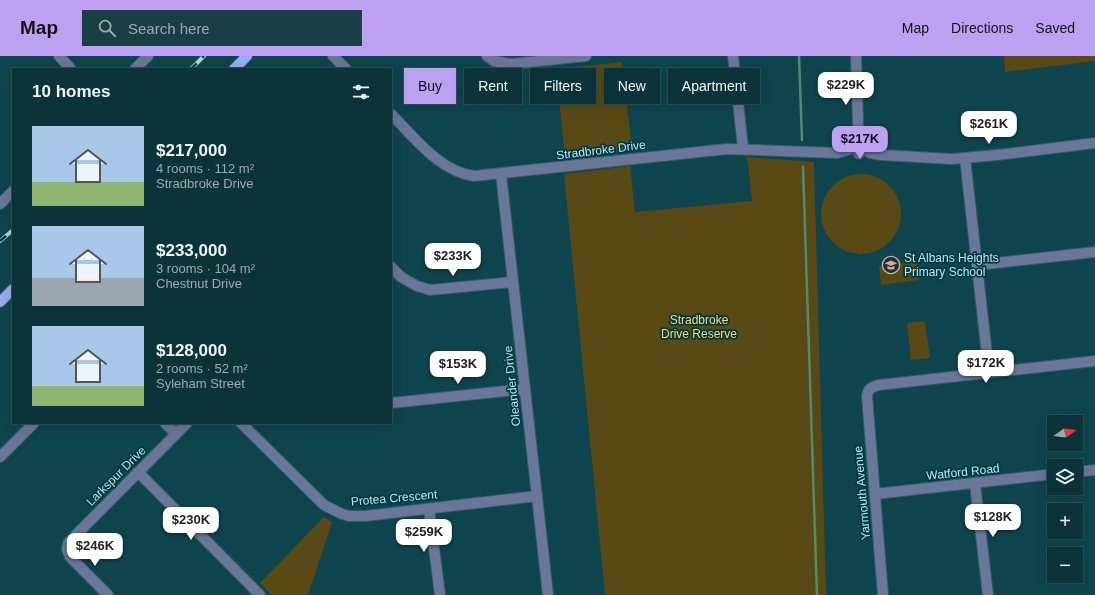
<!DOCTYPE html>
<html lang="en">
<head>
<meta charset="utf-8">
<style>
  :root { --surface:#0b343a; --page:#193f45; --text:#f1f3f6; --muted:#9aaaaf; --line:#2b4f54; --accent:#bca0f2 }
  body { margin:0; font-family:Helvetica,sans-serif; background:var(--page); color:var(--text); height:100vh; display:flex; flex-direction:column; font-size:15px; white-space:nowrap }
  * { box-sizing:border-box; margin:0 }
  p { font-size:13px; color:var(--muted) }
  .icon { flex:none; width:22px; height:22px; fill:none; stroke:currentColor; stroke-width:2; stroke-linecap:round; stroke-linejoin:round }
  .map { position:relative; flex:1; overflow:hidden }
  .sheet { position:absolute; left:12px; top:12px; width:380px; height:356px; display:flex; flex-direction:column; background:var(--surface); border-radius:0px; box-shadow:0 4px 16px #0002,0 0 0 1px var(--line) }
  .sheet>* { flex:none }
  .top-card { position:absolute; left:404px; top:12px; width:380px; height:36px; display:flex; gap:8px }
  .needle { width:26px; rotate:76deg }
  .tools { position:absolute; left:1047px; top:359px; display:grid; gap:8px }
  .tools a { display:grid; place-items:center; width:36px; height:36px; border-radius:0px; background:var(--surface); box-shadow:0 4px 16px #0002,0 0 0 1px var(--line); font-size:20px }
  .price { position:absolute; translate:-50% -34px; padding:0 9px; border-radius:8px; background:#fff; color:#222; font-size:13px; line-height:26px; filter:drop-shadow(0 1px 2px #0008) }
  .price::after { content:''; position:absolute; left:50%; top:24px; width:12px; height:9px; margin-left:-6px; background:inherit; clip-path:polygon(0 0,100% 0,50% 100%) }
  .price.on { background:var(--accent); color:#111 }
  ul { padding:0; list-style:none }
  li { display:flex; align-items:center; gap:12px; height:100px; padding:0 20px }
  li span { display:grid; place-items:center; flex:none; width:112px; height:80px; border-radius:0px; color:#555 }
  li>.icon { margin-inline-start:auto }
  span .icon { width:48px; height:48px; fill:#fffc; stroke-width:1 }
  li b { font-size:17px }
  h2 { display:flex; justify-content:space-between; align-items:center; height:48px; padding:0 20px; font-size:17px }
  .pill { padding:0 14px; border-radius:0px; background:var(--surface); box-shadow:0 4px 16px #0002,0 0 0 1px var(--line); font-size:14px; line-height:36px }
  .pill.on { background:var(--accent); color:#111 }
  header { display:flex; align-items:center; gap:24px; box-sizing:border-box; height:56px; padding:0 20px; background:var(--accent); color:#111 }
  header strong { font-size:19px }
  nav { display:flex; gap:22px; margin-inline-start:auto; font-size:14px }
  .search { width:280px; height:36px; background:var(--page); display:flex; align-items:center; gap:10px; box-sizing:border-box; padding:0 14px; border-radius:0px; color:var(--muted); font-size:15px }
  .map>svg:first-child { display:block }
  .green { fill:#594914 }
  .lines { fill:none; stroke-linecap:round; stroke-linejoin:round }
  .stream { stroke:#508c70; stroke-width:2.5 }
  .minor-casing { stroke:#2e626b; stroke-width:12 }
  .major-casing { stroke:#2e626b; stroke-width:12 }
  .minor { stroke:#6b7699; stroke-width:10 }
  .major { stroke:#98acf4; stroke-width:10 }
  .rail-casing { stroke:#a9d5de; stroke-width:4 }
  .rail { stroke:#003a43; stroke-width:2.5; stroke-dasharray:8; stroke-linecap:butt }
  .labels { text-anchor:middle; stroke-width:3.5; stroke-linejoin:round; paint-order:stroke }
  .street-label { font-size:12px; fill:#bbe6ef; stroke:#003a43 }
  .poi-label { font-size:12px; fill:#bbe6ef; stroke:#003a43; text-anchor:start }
  .park-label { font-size:12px; fill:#fcdb78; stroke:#003a43 }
</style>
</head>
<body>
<header>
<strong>Map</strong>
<div class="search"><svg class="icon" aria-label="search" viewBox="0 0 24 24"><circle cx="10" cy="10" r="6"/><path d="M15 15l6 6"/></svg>Search here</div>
<nav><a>Map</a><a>Directions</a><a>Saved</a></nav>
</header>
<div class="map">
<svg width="1095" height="539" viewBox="0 0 1095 539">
  <rect width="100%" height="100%" fill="#0f454e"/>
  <g class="green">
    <path d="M1004 0H1095V5L1005 16Z"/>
    <path d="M622 6 632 94 565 101 556 13Z"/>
    <path d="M747 101 814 106 826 539H605L564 118 630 110 635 156 752 145Z"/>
    <circle cx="861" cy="158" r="40"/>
    <path d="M917 205 919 224 881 229 879 210Z"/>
    <path d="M925 265 930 302 911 304 907 267Z"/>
    <path d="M324 461 332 466 308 539H271L260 527Z"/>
  </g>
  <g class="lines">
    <g class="stream">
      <path d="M799 0 802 84"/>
      <path d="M803 111 817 539"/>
    </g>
    <defs>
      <g id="minor">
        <path d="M59 0 71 13"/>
        <path d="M333 0 346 13"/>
        <path d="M487 0 494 5 511 8 586 0"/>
        <path d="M733 0 743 92"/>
        <path d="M856 0 859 98"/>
        <path d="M135 13 148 0"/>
        <path d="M391 58C415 82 439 115 474 120L727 93 837 97 858 91 862 92 870 97 882 99 952 103 997 99 1095 87"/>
        <path d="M965 102 989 317"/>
        <path d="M501 118 548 539"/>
        <path d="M0 148 13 135"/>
        <path d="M977 209 1095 196"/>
        <path d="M391 211 401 221 417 230 430 234 513 226"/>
        <path d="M391 347 525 333"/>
        <path d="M165 367 176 378"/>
        <path d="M241 367 324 449 342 458 349 460H365L537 440"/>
        <path d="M0 401 34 367"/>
        <path d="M138 416 260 539"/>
        <path d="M1076 416 1095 414"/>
        <path d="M975 428 988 539"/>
        <path d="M875 438 1054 418"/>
        <path d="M429 453 440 539"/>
        <path d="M108 539 70 501 67 493 68 487 187 367"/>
        <path d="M883 539 867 340C868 332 872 331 879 329L1095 305"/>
      </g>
      <g id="major">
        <path d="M234 13 247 0"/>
        <path d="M0 246 13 233"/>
      </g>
    </defs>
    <use href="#minor" class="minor-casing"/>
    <use href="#major" class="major-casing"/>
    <use href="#minor" class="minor"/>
    <use href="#major" class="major"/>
    <defs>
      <g id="rail">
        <path d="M191 13 204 0"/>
        <path d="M0 185 13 174"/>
      </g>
    </defs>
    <use href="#rail" class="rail-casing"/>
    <use href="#rail" class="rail"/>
  </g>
  <defs>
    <symbol id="school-ring" viewBox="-11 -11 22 22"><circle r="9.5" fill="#003a43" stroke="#f49d8c" stroke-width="1.5"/><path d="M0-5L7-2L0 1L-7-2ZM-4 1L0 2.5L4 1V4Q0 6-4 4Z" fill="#f49d8c"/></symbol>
  </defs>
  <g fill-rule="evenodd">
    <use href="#school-ring" x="881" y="199" width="20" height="20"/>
  </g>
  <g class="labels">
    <g class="street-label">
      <text transform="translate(601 94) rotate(-7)" y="4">Stradbroke Drive</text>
      <text transform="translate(512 330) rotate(-96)" y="4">Oleander Drive</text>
      <text transform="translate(963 416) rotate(-6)" y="4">Watford Road</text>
      <text transform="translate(116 420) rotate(-45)" y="4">Larkspur Drive</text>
      <text transform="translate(862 437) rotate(-95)" y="4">Yarmouth Avenue</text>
      <text transform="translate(394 442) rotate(-5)" y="4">Protea Crescent</text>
    </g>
    <g class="poi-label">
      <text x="904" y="206">St Albans Heights<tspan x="904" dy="14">Primary School</tspan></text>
    </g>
    <g class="park-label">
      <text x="699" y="268">Stradbroke<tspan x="699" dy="14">Drive Reserve</tspan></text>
    </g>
  </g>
</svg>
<div class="tools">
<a><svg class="needle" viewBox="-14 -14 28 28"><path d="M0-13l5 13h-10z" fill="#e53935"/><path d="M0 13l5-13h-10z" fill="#9aaaaf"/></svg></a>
<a><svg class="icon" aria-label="layers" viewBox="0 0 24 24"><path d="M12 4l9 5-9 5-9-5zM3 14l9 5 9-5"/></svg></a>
<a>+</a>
<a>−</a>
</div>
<b class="price" style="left:846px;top:50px">$229K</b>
<b class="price" style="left:989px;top:89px">$261K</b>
<b class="price on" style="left:860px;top:104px">$217K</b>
<b class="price" style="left:453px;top:221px">$233K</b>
<b class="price" style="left:986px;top:328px">$172K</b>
<b class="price" style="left:458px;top:329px">$153K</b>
<b class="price" style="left:993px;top:482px">$128K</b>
<b class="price" style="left:191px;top:485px">$230K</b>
<b class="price" style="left:424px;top:497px">$259K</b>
<b class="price" style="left:95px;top:511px">$246K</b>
<div class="top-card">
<a class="pill on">Buy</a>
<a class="pill">Rent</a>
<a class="pill">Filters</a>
<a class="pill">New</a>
<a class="pill">Apartment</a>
</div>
<section class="sheet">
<h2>10 homes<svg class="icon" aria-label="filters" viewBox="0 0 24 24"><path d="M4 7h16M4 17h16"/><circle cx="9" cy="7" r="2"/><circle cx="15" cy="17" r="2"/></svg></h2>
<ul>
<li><span style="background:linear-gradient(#a9c7e8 70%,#8fb573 0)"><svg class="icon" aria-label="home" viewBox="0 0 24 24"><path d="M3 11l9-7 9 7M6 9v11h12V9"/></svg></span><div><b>$217,000</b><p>4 rooms · 112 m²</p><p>Stradbroke Drive</p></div></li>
<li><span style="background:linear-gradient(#a9c7e8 65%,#9aa5b1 0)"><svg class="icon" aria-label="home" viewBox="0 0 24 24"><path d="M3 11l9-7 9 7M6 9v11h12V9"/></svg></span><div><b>$233,000</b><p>3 rooms · 104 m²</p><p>Chestnut Drive</p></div></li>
<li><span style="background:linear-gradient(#a9c7e8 75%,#8fb573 0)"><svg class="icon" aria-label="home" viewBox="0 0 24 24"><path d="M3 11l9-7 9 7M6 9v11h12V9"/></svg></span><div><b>$128,000</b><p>2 rooms · 52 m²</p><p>Syleham Street</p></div></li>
</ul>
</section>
</div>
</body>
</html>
